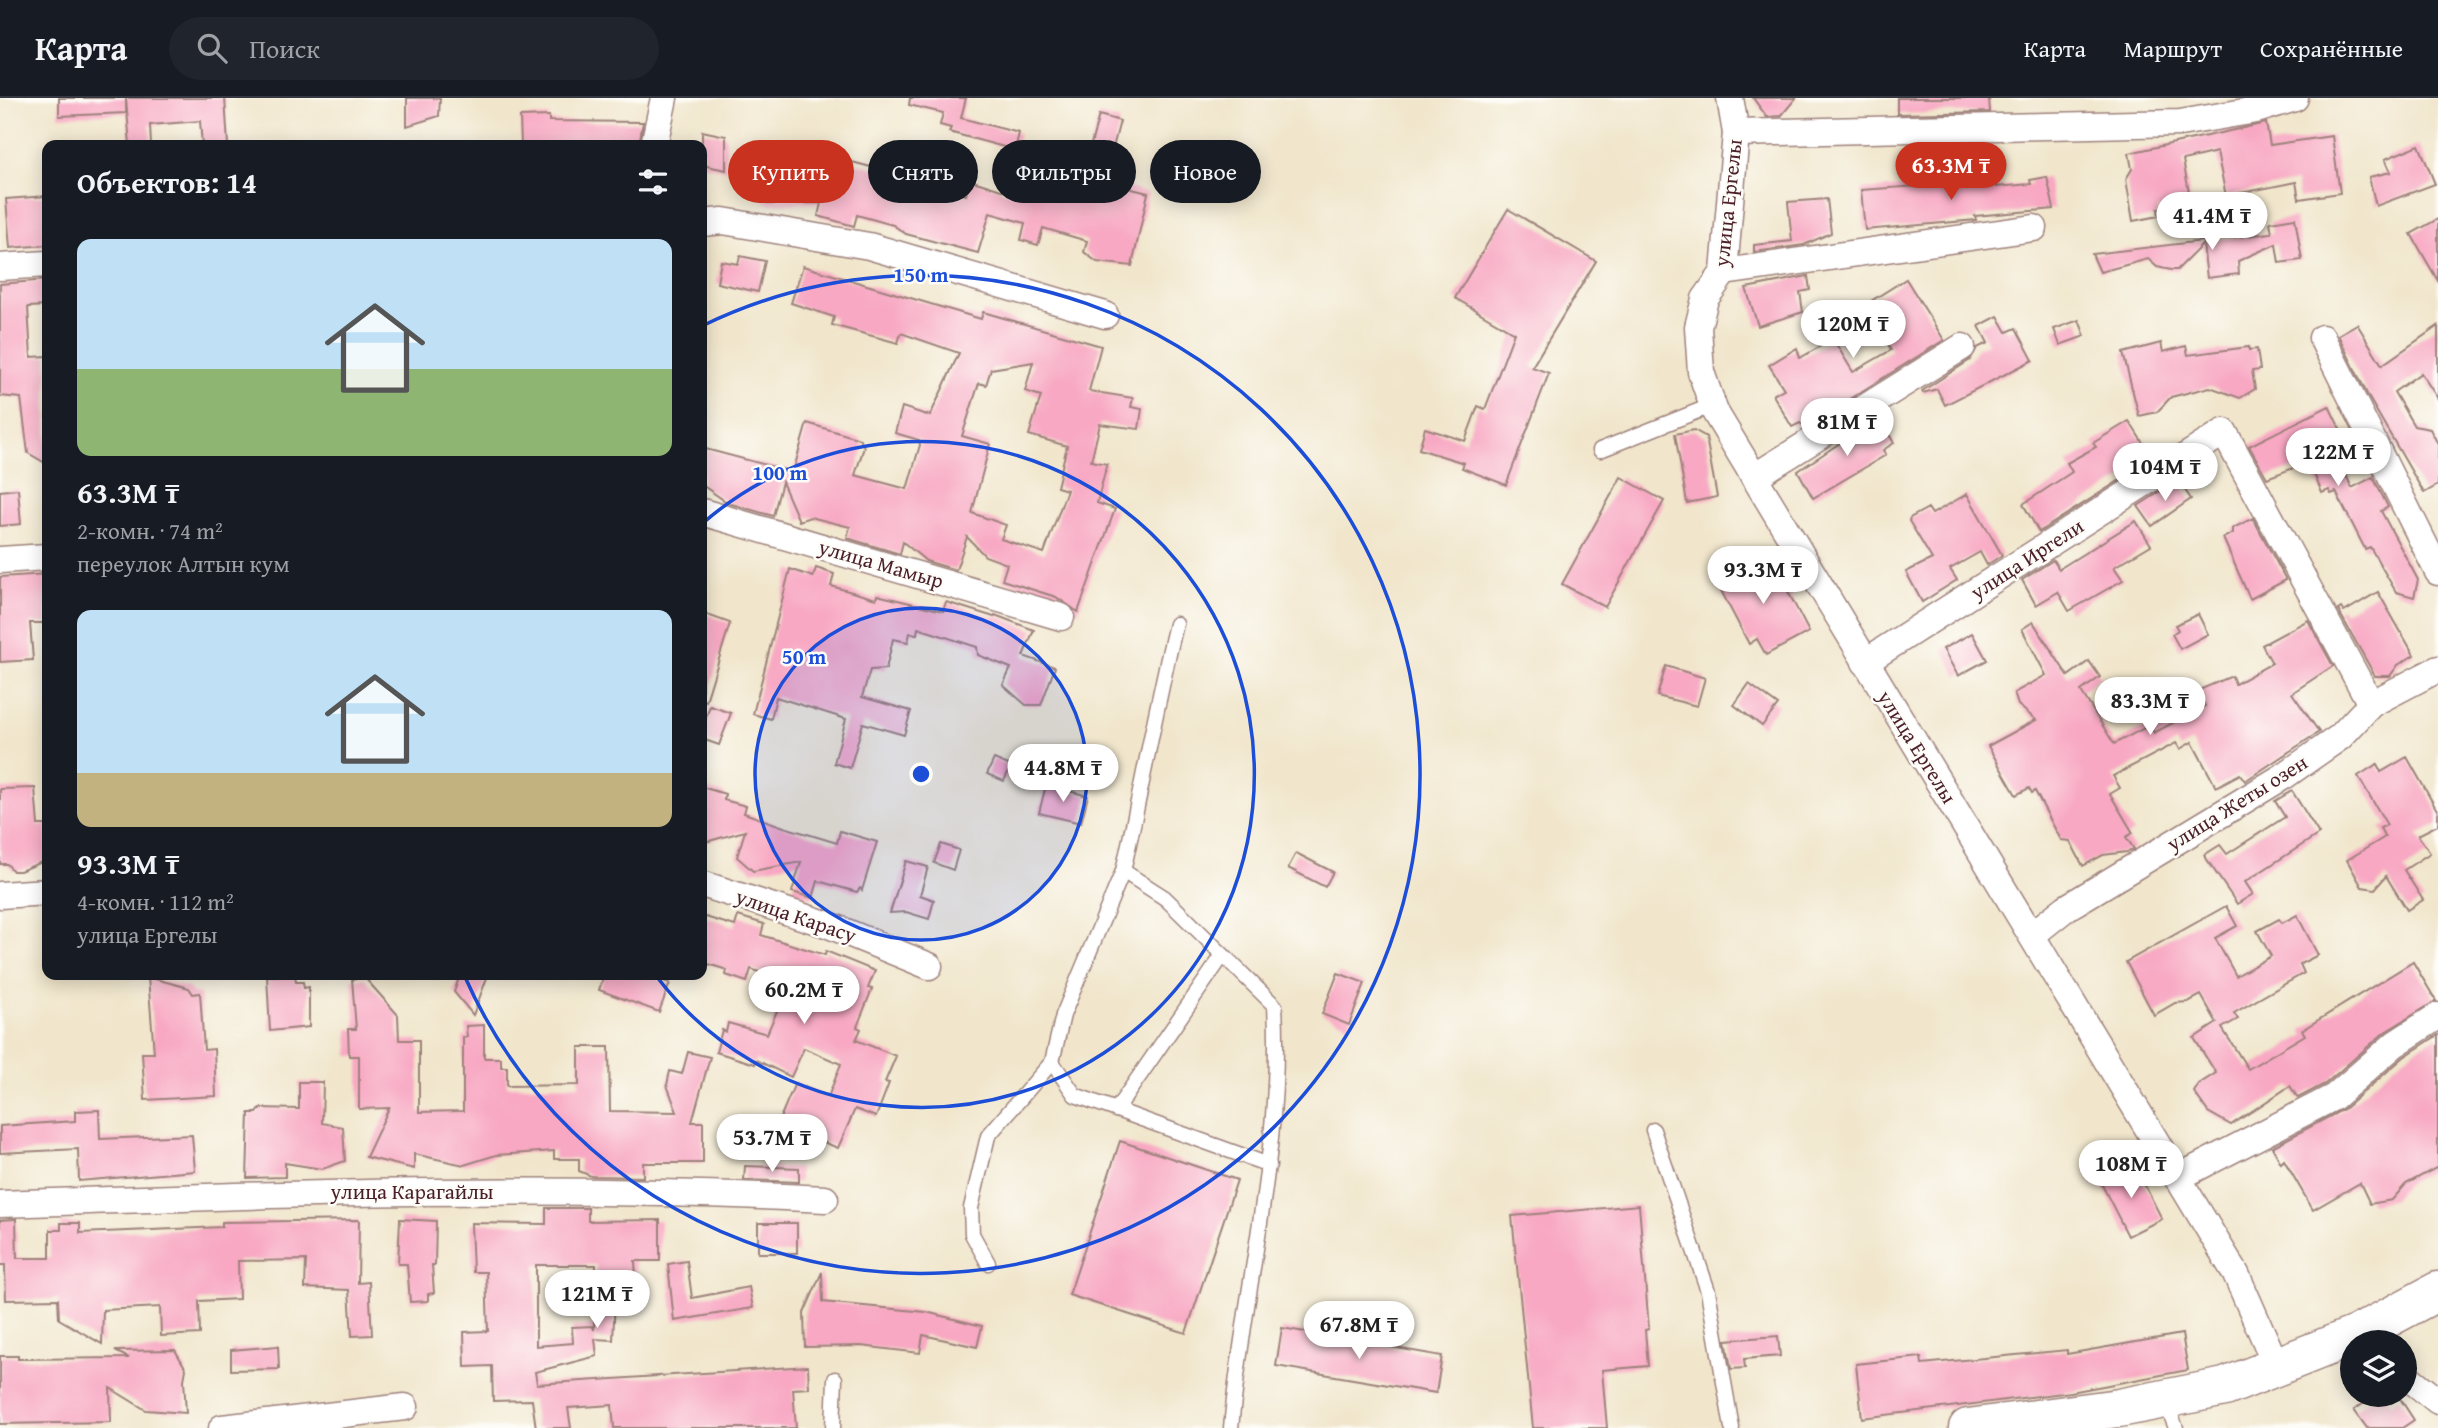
<!DOCTYPE html>
<html lang="ru">
<head>
<meta charset="utf-8">
<style>
  :root { --surface:#171b24; --page:#20242c; --text:#f1f3f6; --muted:#9ea1a6; --line:#363941; --accent:#c8321e }
  body { margin:0; font-family:"Gentium Book Plus",serif; background:var(--page); color:var(--text); height:100vh; display:flex; flex-direction:column; font-size:26px; white-space:nowrap }
  * { box-sizing:border-box; margin:0 }
  p { font-size:23px; color:var(--muted) }
  .icon { flex:none; width:38px; height:38px; fill:none; stroke:currentColor; stroke-width:2; stroke-linecap:round; stroke-linejoin:round }
  .map { position:relative; flex:1; overflow:hidden }
  .sheet { position:absolute; left:42px; top:42px; width:665px; height:840px; display:flex; flex-direction:column; background:var(--surface); border-radius:14px; box-shadow:0 4px 18px #0003 }
  .sheet>* { flex:none }
  .banner { position:absolute; left:728px; top:42px; width:665px; height:63px; display:flex; gap:14px }
  .buttons { position:absolute; left:2340px; top:1232px; display:grid; gap:14px }
  .buttons a { display:grid; place-items:center; width:77px; height:77px; border-radius:50%; background:var(--surface); box-shadow:0 4px 18px #0003; font-size:35px }
  .price { position:absolute; translate:-50% -60px; padding:0 16px; border-radius:24px; background:#fff; color:#222; font-size:23px; line-height:46px; filter:drop-shadow(0 2px 4px #0008) }
  .price::after { content:''; position:absolute; left:50%; top:42px; width:21px; height:16px; margin-left:-10px; background:inherit; clip-path:polygon(0 0,100% 0,50% 100%) }
  .price.on { background:var(--accent); color:#fff }
  ul { padding:0; list-style:none }
  li { display:grid; align-content:center; gap:14px; height:371px; padding:0 35px }
  li span { display:grid; place-items:center; height:217px; border-radius:14px; color:#555 }
  li>.icon { margin-inline-start:auto }
  span .icon { width:126px; height:126px; fill:#fffc; stroke-width:1 }
  li b { font-size:30px }
  h2 { display:flex; justify-content:space-between; align-items:center; height:84px; padding:0 35px; font-size:30px }
  .pill { padding:0 24px; border-radius:32px; background:var(--surface); box-shadow:0 4px 18px #0003; font-size:24px; line-height:63px }
  .pill.on { background:var(--accent); color:#fff }
  header { display:flex; align-items:center; gap:42px; box-sizing:border-box; height:98px; padding:0 35px; background:var(--surface); border-bottom:2px solid var(--line) }
  header strong { font-size:33px }
  nav { display:flex; gap:38px; margin-inline-start:auto; font-size:24px }
  .search { width:490px; height:63px; background:var(--page); display:flex; align-items:center; gap:18px; box-sizing:border-box; padding:0 24px; border-radius:38px; color:var(--muted); font-size:26px }
  .map>svg:first-child { display:block }
  .building { fill:#f8a8c3; fill-rule:evenodd }
  .lines { fill:none; stroke-linecap:round; stroke-linejoin:round }
  .service-casing { stroke:#9e827c; stroke-width:17 }
  .minor-casing { stroke:#9e827c; stroke-width:29 }
  .secondary-casing { stroke:#9e827c; stroke-width:41 }
  .service { stroke:#fff; stroke-width:14 }
  .minor { stroke:#fff; stroke-width:26 }
  .secondary { stroke:#fff; stroke-width:38 }
  .ring { fill:none; stroke:#1d4ed8; stroke-width:3.5 }
  .labels { text-anchor:middle; stroke-width:5; stroke-linejoin:round; paint-order:stroke }
  .street-label { font-size:21px; fill:#4a1f2b; stroke:#fdfcf7 }
  .centre { fill:#1d4ed8; stroke:#fdfcf7; stroke-width:3.5 }
  .ring-label { font-size:21px; text-anchor:middle; font-weight:bold; fill:#1d4ed8; stroke:#fdfcf7; stroke-width:5; stroke-linejoin:round; paint-order:stroke }
</style>
</head>
<body>
<header>
<strong>Карта</strong>
<div class="search"><svg class="icon" aria-label="search" viewBox="0 0 24 24"><circle cx="10" cy="10" r="6"/><path d="M15 15l6 6"/></svg>Поиск</div>
<nav><a>Карта</a><a>Маршрут</a><a>Сохранённые</a></nav>
</header>
<div class="map">
<svg width="2438" height="1330" viewBox="0 0 2438 1330">
  <rect width="100%" height="100%" fill="#fdfcf7"/>
  <filter id="ink" filterUnits="userSpaceOnUse"><feTurbulence type="fractalNoise" baseFrequency=".0143" numOctaves="2"/><feDisplacementMap in="SourceGraphic" scale="14" xChannelSelector="R" yChannelSelector="G"/><feConvolveMatrix kernelMatrix="1 2 1 2 8 2 1 2 1" color-interpolation-filters="sRGB"/></filter>
  <filter id="wash" filterUnits="userSpaceOnUse"><feTurbulence type="fractalNoise" baseFrequency=".00686" numOctaves="4" result="noise"/><feDisplacementMap in="SourceGraphic" scale="28" xChannelSelector="R" yChannelSelector="G"/><feGaussianBlur stdDeviation="1.57" result="paint"/><feColorMatrix in="noise" values="0 0 0 0 0 0 0 0 0 0 0 0 0 0 0 0 0 1.4 0 .05"/><feComposite in="paint" operator="in"/></filter>
  <g filter="url(#wash)">
    <rect width="100%" height="100%" fill="#f1e6cc"/>
    <g id="blocks">
      <g class="building">
        <path d="M59 0H126V15L59 18Z"/>
        <path d="M126 0H225L228 47H202L200 23 150 27 151 47H130Z"/>
        <path d="M407 0H440L439 18 407 28Z"/>
        <path d="M910 0H966L961 20 1019 35 1015 52 949 34 951 30 940 27 943 15 909 7Z"/>
        <path d="M1753 0H1796L1781 18 1767 19Z"/>
        <path d="M1897 0H1989L1990 14 1897 16Z"/>
        <path d="M1099 17 1120 23 1104 84 1148 95 1132 168 1097 164 1084 154 1087 143 1043 130 1038 147 1021 142 1025 125 990 115 978 155 906 136 893 127 857 117 854 128 818 118 821 105 769 106 752 95 760 52 798 60 795 75 827 83 833 59 886 73 883 84 940 100 943 91 966 97 970 82 1014 96 1025 58 1083 75Z"/>
        <path d="M549 18V23L643 24 639 47H521L520 19Z"/>
        <path d="M2266 25 2270 47 2332 38 2340 95 2299 101 2296 84 2226 98 2217 54 2183 62 2191 105 2158 111 2159 118 2133 123 2126 81 2132 71 2129 55Z"/>
        <path d="M702 33 726 38V72L702 67Z"/>
        <path d="M2419 47 2435 86 2376 108 2369 79 2391 74 2385 61Z"/>
        <path d="M1995 76 1996 89 2031 86 2030 82 2047 79 2054 111 1975 118 1976 122 1865 132 1861 92 1918 88Z"/>
        <path d="M47 98V147L10 150 6 101Z"/>
        <path d="M1827 101 1831 135 1804 147 1754 154V147L1792 143 1788 104Z"/>
        <path d="M1508 111 1596 163 1532 269 1549 275 1506 387 1462 370 1464 365 1419 351 1425 330 1465 343 1478 308 1485 311 1514 235 1455 200Z"/>
        <path d="M2295 120 2302 162 2279 165 2276 146 2238 163 2239 176 2207 180 2203 146 2177 172H2171L2157 169 2148 161 2100 174 2092 156 2272 135 2270 124Z"/>
        <path d="M2438 121V183L2411 136Z"/>
        <path d="M740 158 765 163 758 194 717 185 721 163 738 166Z"/>
        <path d="M803 168 981 221 983 214 1101 248 1089 293 1133 300 1131 309 1142 311 1139 331 1100 326 1091 363 1107 366 1097 405 1115 411 1078 514 1056 499 1002 482 1007 466 985 458 967 439 956 472 926 463 903 444 900 456 847 440 850 429 810 419 799 423 782 384 773 418 728 405 702 387V350L793 374 807 325 860 341 864 349 855 377 907 391 920 347 919 342 895 335 902 309 930 318 959 255 901 235 898 245 832 227 834 219 791 205ZM1033 264 1025 293 1041 298 1029 337 1067 348 1057 389 1067 392 1044 455 1001 441 1006 427 972 415 990 346 962 338 979 285 986 287 991 271Z"/>
        <path d="M1808 178 1810 192 1800 194 1803 214 1758 228 1746 190Z"/>
        <path d="M1906 181 1944 242 1806 328 1800 325 1792 329 1773 297 1784 291 1769 267 1797 250 1800 260 1833 241 1853 274 1891 252 1885 241 1891 237 1871 203Z"/>
        <path d="M47 182V208L28 209 31 259 47 258V366L28 355 21 300 0 298V186Z"/>
        <path d="M1998 218 2007 234 2016 230 2033 262 1945 307 1937 291 1923 295 1922 293 1970 262 1977 250 1988 245 1979 228Z"/>
        <path d="M2079 222 2085 238 2060 247 2054 231Z"/>
        <path d="M2357 226 2382 267 2438 228V301L2421 275 2394 294 2414 328 2430 331 2438 346V387L2424 395 2369 300 2338 237Z"/>
        <path d="M2161 245 2163 254 2186 248 2188 257 2249 249V252L2257 251 2260 272 2252 273 2255 291 2240 300 2210 289 2171 299 2157 314 2139 318 2123 255Z"/>
        <path d="M2329 308 2345 341 2332 347 2352 390 2373 379 2388 409 2381 413 2418 482 2414 499 2396 494 2370 449 2365 451 2336 394 2331 396 2329 392 2322 395 2309 364 2267 380 2249 348Z"/>
        <path d="M1879 319 1894 345 1883 352 1886 357 1813 400 1798 373Z"/>
        <path d="M2129 323 2153 361 2039 434 2023 406 2072 374 2067 365 2096 349 2093 345Z"/>
        <path d="M1694 332 1706 339 1717 399 1687 405 1675 336Z"/>
        <path d="M1621 379 1664 403 1605 509 1562 486Z"/>
        <path d="M2178 382 2191 401 2152 428 2138 408Z"/>
        <path d="M18 391 21 426 0 428V393Z"/>
        <path d="M1967 396 2002 457 1987 467 1980 454 1950 471 1957 482 1922 504 1906 474 1932 461 1909 423 1910 420 1928 410 1932 416Z"/>
        <path d="M2253 420 2286 482 2250 501 2223 440 2233 435V430Z"/>
        <path d="M2136 423 2151 447 2114 469 2123 482 2069 513 2058 494 2036 507 2022 482 2053 462 2059 471Z"/>
        <path d="M1769 457 1809 534 1766 557 1757 541 1749 546 1717 485Z"/>
        <path d="M816 470 834 476 831 488 876 501 877 497 943 513 946 504 994 519 995 517 1034 532 1023 558 1055 569 1041 607H1026L1003 587 1011 570 978 557 977 549 918 530 917 536 910 535 908 544 893 541 886 571 870 572 862 599 911 613 904 637 863 625 850 670 834 665 846 621 776 599 771 621 753 616 790 471 813 479Z"/>
        <path d="M47 476V525H30L33 562 0 564V479Z"/>
        <path d="M2378 494 2414 557 2398 567 2390 578H2375L2338 512 2341 510 2344 514Z"/>
        <path d="M702 515 730 525 706 603 702 602Z"/>
        <path d="M2198 516 2208 536 2180 551 2172 536 2178 532 2175 527Z"/>
        <path d="M2308 522 2333 568 2292 595 2319 634 2245 683 2240 676 2216 689 2192 644 2180 651 2176 645 2113 678 2120 690 2110 696 2133 735 2126 739 2134 751 2127 754 2103 757 2083 768 2070 743 2061 742 2035 693 2032 695 2029 690 2016 697 1988 648 2036 622 2018 607 2014 595 2046 577 2022 531 2033 524 2068 578 2089 563 2100 579 2081 593 2114 646 2150 627 2154 635 2205 608 2199 592 2232 578 2235 586 2272 565 2262 547Z"/>
        <path d="M1972 535 1987 562 1958 578 1943 551Z"/>
        <path d="M1666 568 1705 580 1697 608 1657 598Z"/>
        <path d="M1749 586 1778 607 1762 628 1734 607Z"/>
        <path d="M710 608 731 615 719 647 702 641V631Z"/>
        <path d="M2407 659 2438 714V727L2418 737 2430 755 2404 772 2423 802 2407 812 2386 778 2375 791 2362 789 2347 762 2385 739 2380 730 2387 727 2358 678 2377 666 2381 674Z"/>
        <path d="M994 661 1011 668 1004 683 987 676Z"/>
        <path d="M1046 687 1088 698 1081 725 1039 715Z"/>
        <path d="M702 689 725 696 724 702 746 708 744 715 784 729 837 745 840 733 877 744 862 792 860 790 857 794 818 783 813 800 792 794 801 764 753 773 737 759 745 733 702 745Z"/>
        <path d="M35 690 38 727H47V762L20 773H13L7 766H0V691Z"/>
        <path d="M2292 693 2319 736 2245 784 2253 796 2237 806 2204 757 2220 747 2227 756 2285 719 2275 703Z"/>
        <path d="M941 746 959 752 953 772 934 765Z"/>
        <path d="M1296 755 1333 774 1325 789 1288 770Z"/>
        <path d="M906 763 928 769 920 797 934 802 929 821 906 814 890 815Z"/>
        <path d="M2226 808 2237 828 2215 840 2236 878 2271 858 2257 833 2279 821 2282 825 2297 817 2318 857 2300 866 2304 875 2234 915 2238 921 2222 930 2248 971 2305 937 2302 932 2413 864 2436 903 2385 934 2325 986 2298 1000 2290 988 2231 1027 2208 1014 2194 994 2199 986 2216 975 2194 940 2217 925 2201 897 2188 904 2175 905 2154 917 2126 864Z"/>
        <path d="M702 818 735 828 738 818 764 826 761 837 825 857 826 853 875 873 868 890 872 891 857 929 861 931 856 942 896 958 885 984 889 985 876 1019 855 1011 838 1050 808 1038 805 1045 775 1032 795 985 828 999 841 966 804 950 791 979 756 962 755 966 716 954 722 932 726 934 728 925 767 936 789 885 751 871 747 884 726 877 727 872 702 864Z"/>
        <path d="M1338 875 1365 885 1349 927 1322 916Z"/>
        <path d="M295 877 296 884H303L304 890 309 889V929L270 933 267 878Z"/>
        <path d="M460 877H488L473 917 454 894Z"/>
        <path d="M604 877H648L670 885 659 914 599 892Z"/>
        <path d="M148 879 189 890 193 896 200 895 204 952 214 951 216 998 145 1002 142 955H154Z"/>
        <path d="M365 880 398 917 399 942H419V1014L463 1013V939H467L466 928 484 927V960H501V969H507V988L579 987V949H609L610 1013 677 1014 667 987 670 973 682 976 688 954 710 959 692 1024H703V1065H643V1079L591 1078 579 1073V1061H554V1053L496 1057 464 1067 414 1056V1071L366 1059 389 1010 359 1011V958H349L348 931H356L352 881Z"/>
        <path d="M2438 937V1069L2406 1086 2392 1102 2370 1106 2360 1085 2313 1112 2284 1062 2281 1065 2272 1049 2344 1011 2404 959Z"/>
        <path d="M299 984H323L322 1025 343 1029 345 1063 322 1071 285 1065V1079L247 1080 249 1015H257L261 1010 299 1011Z"/>
        <path d="M99 1012 100 1041 192 1037 195 1073 79 1083 78 1051 0 1055V1028L75 1023V1013Z"/>
        <path d="M1120 1043 1237 1082 1186 1235 1069 1197Z"/>
        <path d="M2134 1066 2162 1121 2128 1138 2100 1083Z"/>
        <path d="M745 1068 799 1070V1084L744 1082Z"/>
        <path d="M1639 1107 1649 1231 1645 1232 1648 1268 1602 1272 1607 1330H1533L1512 1118Z"/>
        <path d="M546 1110H588V1123L660 1122V1163H635L636 1181H616L613 1242 595 1241 597 1258 535 1274 537 1286 808 1268 809 1290 793 1291 796 1330H614L612 1307 568 1310 571 1330H536L532 1302 493 1303 492 1268 465 1269 464 1234 488 1233 486 1174H473L471 1125 546 1126ZM536 1167H596L594 1232 593 1228 572 1229 573 1245 536 1248Z"/>
        <path d="M16 1121 17 1160H50V1132H61V1125H80V1135L222 1129V1124L359 1122 358 1185 369 1184 372 1237 352 1238 349 1192 305 1190 306 1162 238 1163 239 1201 199 1203 200 1236 161 1238 160 1209 103 1212 102 1246 59 1221 58 1201 6 1202 5 1167H0V1122Z"/>
        <path d="M400 1121 436 1123 435 1167H432L434 1195 428 1196V1203L410 1204 407 1166H398Z"/>
        <rect x="758" y="1125" width="39" height="30"/>
        <path d="M687 1163 692 1200 749 1189 753 1210 674 1223 668 1166Z"/>
        <path d="M822 1174 823 1204 926 1214 982 1228 977 1249 923 1237 920 1255 861 1248 805 1249 804 1215Z"/>
        <path d="M1282 1230 1442 1258 1436 1295 1276 1268Z"/>
        <path d="M2182 1236 2188 1272 2071 1294 1862 1320 1856 1266 1921 1259 1922 1266 2067 1252V1256Z"/>
        <path d="M1778 1238 1780 1258 1744 1261 1745 1270 1731 1271 1726 1242Z"/>
        <path d="M278 1248 279 1271 231 1272V1252Z"/>
        <path d="M175 1252 186 1271 184 1282 186 1315 146 1312 110 1290 111 1324 0 1326V1258H18V1261L129 1260 115 1253Z"/>
        <path d="M2376 1297H2386L2391 1305 2399 1299 2414 1322 2402 1330H2367L2354 1312Z"/>
      </g>
    </g>
  </g>
  <g filter="url(#ink)">
    <use href="#blocks" fill-opacity="0" stroke="#9e827c" stroke-width="2"/>
    <g class="lines">
      <defs>
        <g id="service">
          <path d="M1600 352 1713 307"/>
          <path d="M1176 526C1156 608 1142 690 1123 773L1165 800 1275 908C1283 1050 1244 1189 1231 1330"/>
          <path d="M1123 773 1063 917 1052 964 1075 997 1269 1067"/>
          <path d="M1116 1012 1223 857"/>
          <path d="M1653 1032 1708 1193 1732 1330"/>
          <path d="M988 1165 972 1136 971 1110 988 1038 1052 964"/>
          <path d="M2165 1302 2176 1330"/>
          <path d="M833 1330 835 1281"/>
        </g>
        <g id="minor">
          <path d="M1730 0 1736 35 1724 174 1705 201 1698 229 1701 274 1715 314 2236 1176 2276 1267"/>
          <path d="M1736 35 2180 25 2256 12 2295 0"/>
          <path d="M654 47 664 0"/>
          <path d="M702 125 723 123 869 148 1105 217"/>
          <path d="M0 169 47 166"/>
          <path d="M1724 174 2034 130"/>
          <path d="M2322 240 2438 474"/>
          <path d="M1754 379 1962 249"/>
          <path d="M702 414 1061 519"/>
          <path d="M0 462 47 459"/>
          <path d="M1865 564 2224 334 2371 606"/>
          <path d="M702 786 829 827 929 868"/>
          <path d="M0 797 47 794"/>
          <path d="M2032 837 2066 810 2284 678 2340 639 2371 606 2438 571"/>
          <path d="M2177 1080 2334 999 2395 946 2438 918"/>
          <path d="M0 1106C275 1096 550 1086 825 1101"/>
          <path d="M2404 1276 2438 1303"/>
          <path d="M222 1330 405 1309"/>
        </g>
        <path id="secondary" d="M1968 1330 2119 1310 2225 1289 2356 1237 2438 1193"/>
      </defs>
      <use href="#service" class="service-casing"/>
      <use href="#minor" class="minor-casing"/>
      <use href="#secondary" class="secondary-casing"/>
      <use href="#service" class="service"/>
      <use href="#minor" class="minor"/>
      <use href="#secondary" class="secondary"/>
    </g>
  </g>
  <circle cx="921" cy="676" r="166" fill="#1d4ed8" fill-opacity=".12"/>
  <g class="ring">
    <circle cx="921" cy="676" r="166"/>
    <path d="M703 425A333 333 0 1 1 657 879"/>
    <path d="M702 228A499 499 0 1 1 465 879"/>
  </g>
  <g class="labels">
    <g class="street-label">
      <text transform="translate(1728 105) rotate(-84)" y="7">улица Ергелы</text>
      <text transform="translate(2027 461) rotate(-33)" y="7">улица Иргели</text>
      <text transform="translate(881 466) rotate(16)" y="7">улица Мамыр</text>
      <text transform="translate(1917 649) rotate(58)" y="7">улица Ергелы</text>
      <text transform="translate(2237 705) rotate(-32)" y="7">улица Жеты озен</text>
      <text transform="translate(796 818) rotate(19)" y="7">улица Карасу</text>
      <text x="412" y="1101">улица Карагайлы</text>
    </g>
  </g>
  <circle cx="921" cy="676" r="10" class="centre"/>
  <g class="ring-label">
    <text x="921" y="184">150 m</text>
    <text x="780" y="382">100 m</text>
    <text x="804" y="566">50 m</text>
  </g>
</svg>
<div class="buttons">
<a><svg class="icon" aria-label="layers" viewBox="0 0 24 24"><path d="M12 4l9 5-9 5-9-5zM3 14l9 5 9-5"/></svg></a>
</div>
<b class="price on" style="left:1951px;top:104px">63.3M ₸</b>
<b class="price" style="left:2212px;top:154px">41.4M ₸</b>
<b class="price" style="left:1853px;top:262px">120M ₸</b>
<b class="price" style="left:1847px;top:360px">81M ₸</b>
<b class="price" style="left:2338px;top:390px">122M ₸</b>
<b class="price" style="left:2165px;top:405px">104M ₸</b>
<b class="price" style="left:1763px;top:508px">93.3M ₸</b>
<b class="price" style="left:2150px;top:639px">83.3M ₸</b>
<b class="price" style="left:1063px;top:706px">44.8M ₸</b>
<b class="price" style="left:804px;top:928px">60.2M ₸</b>
<b class="price" style="left:772px;top:1076px">53.7M ₸</b>
<b class="price" style="left:2131px;top:1102px">108M ₸</b>
<b class="price" style="left:597px;top:1232px">121M ₸</b>
<b class="price" style="left:1359px;top:1263px">67.8M ₸</b>
<div class="banner">
<a class="pill on">Купить</a>
<a class="pill">Снять</a>
<a class="pill">Фильтры</a>
<a class="pill">Новое</a>
</div>
<section class="sheet">
<h2>Объектов: 14<svg class="icon" aria-label="filters" viewBox="0 0 24 24"><path d="M4 7h16M4 17h16"/><circle cx="9" cy="7" r="2"/><circle cx="15" cy="17" r="2"/></svg></h2>
<ul>
<li><span style="background:linear-gradient(#bfe0f5 60%,#8fb573 0)"><svg class="icon" aria-label="home" viewBox="0 0 24 24"><path d="M3 11l9-7 9 7M6 9v11h12V9"/></svg></span><div><b>63.3M ₸</b><p>2-комн. · 74 m²</p><p>переулок Алтын кум</p></div></li>
<li><span style="background:linear-gradient(#bfe0f5 75%,#c2b280 0)"><svg class="icon" aria-label="home" viewBox="0 0 24 24"><path d="M3 11l9-7 9 7M6 9v11h12V9"/></svg></span><div><b>93.3M ₸</b><p>4-комн. · 112 m²</p><p>улица Ергелы</p></div></li>
</ul>
</section>
</div>
</body>
</html>
